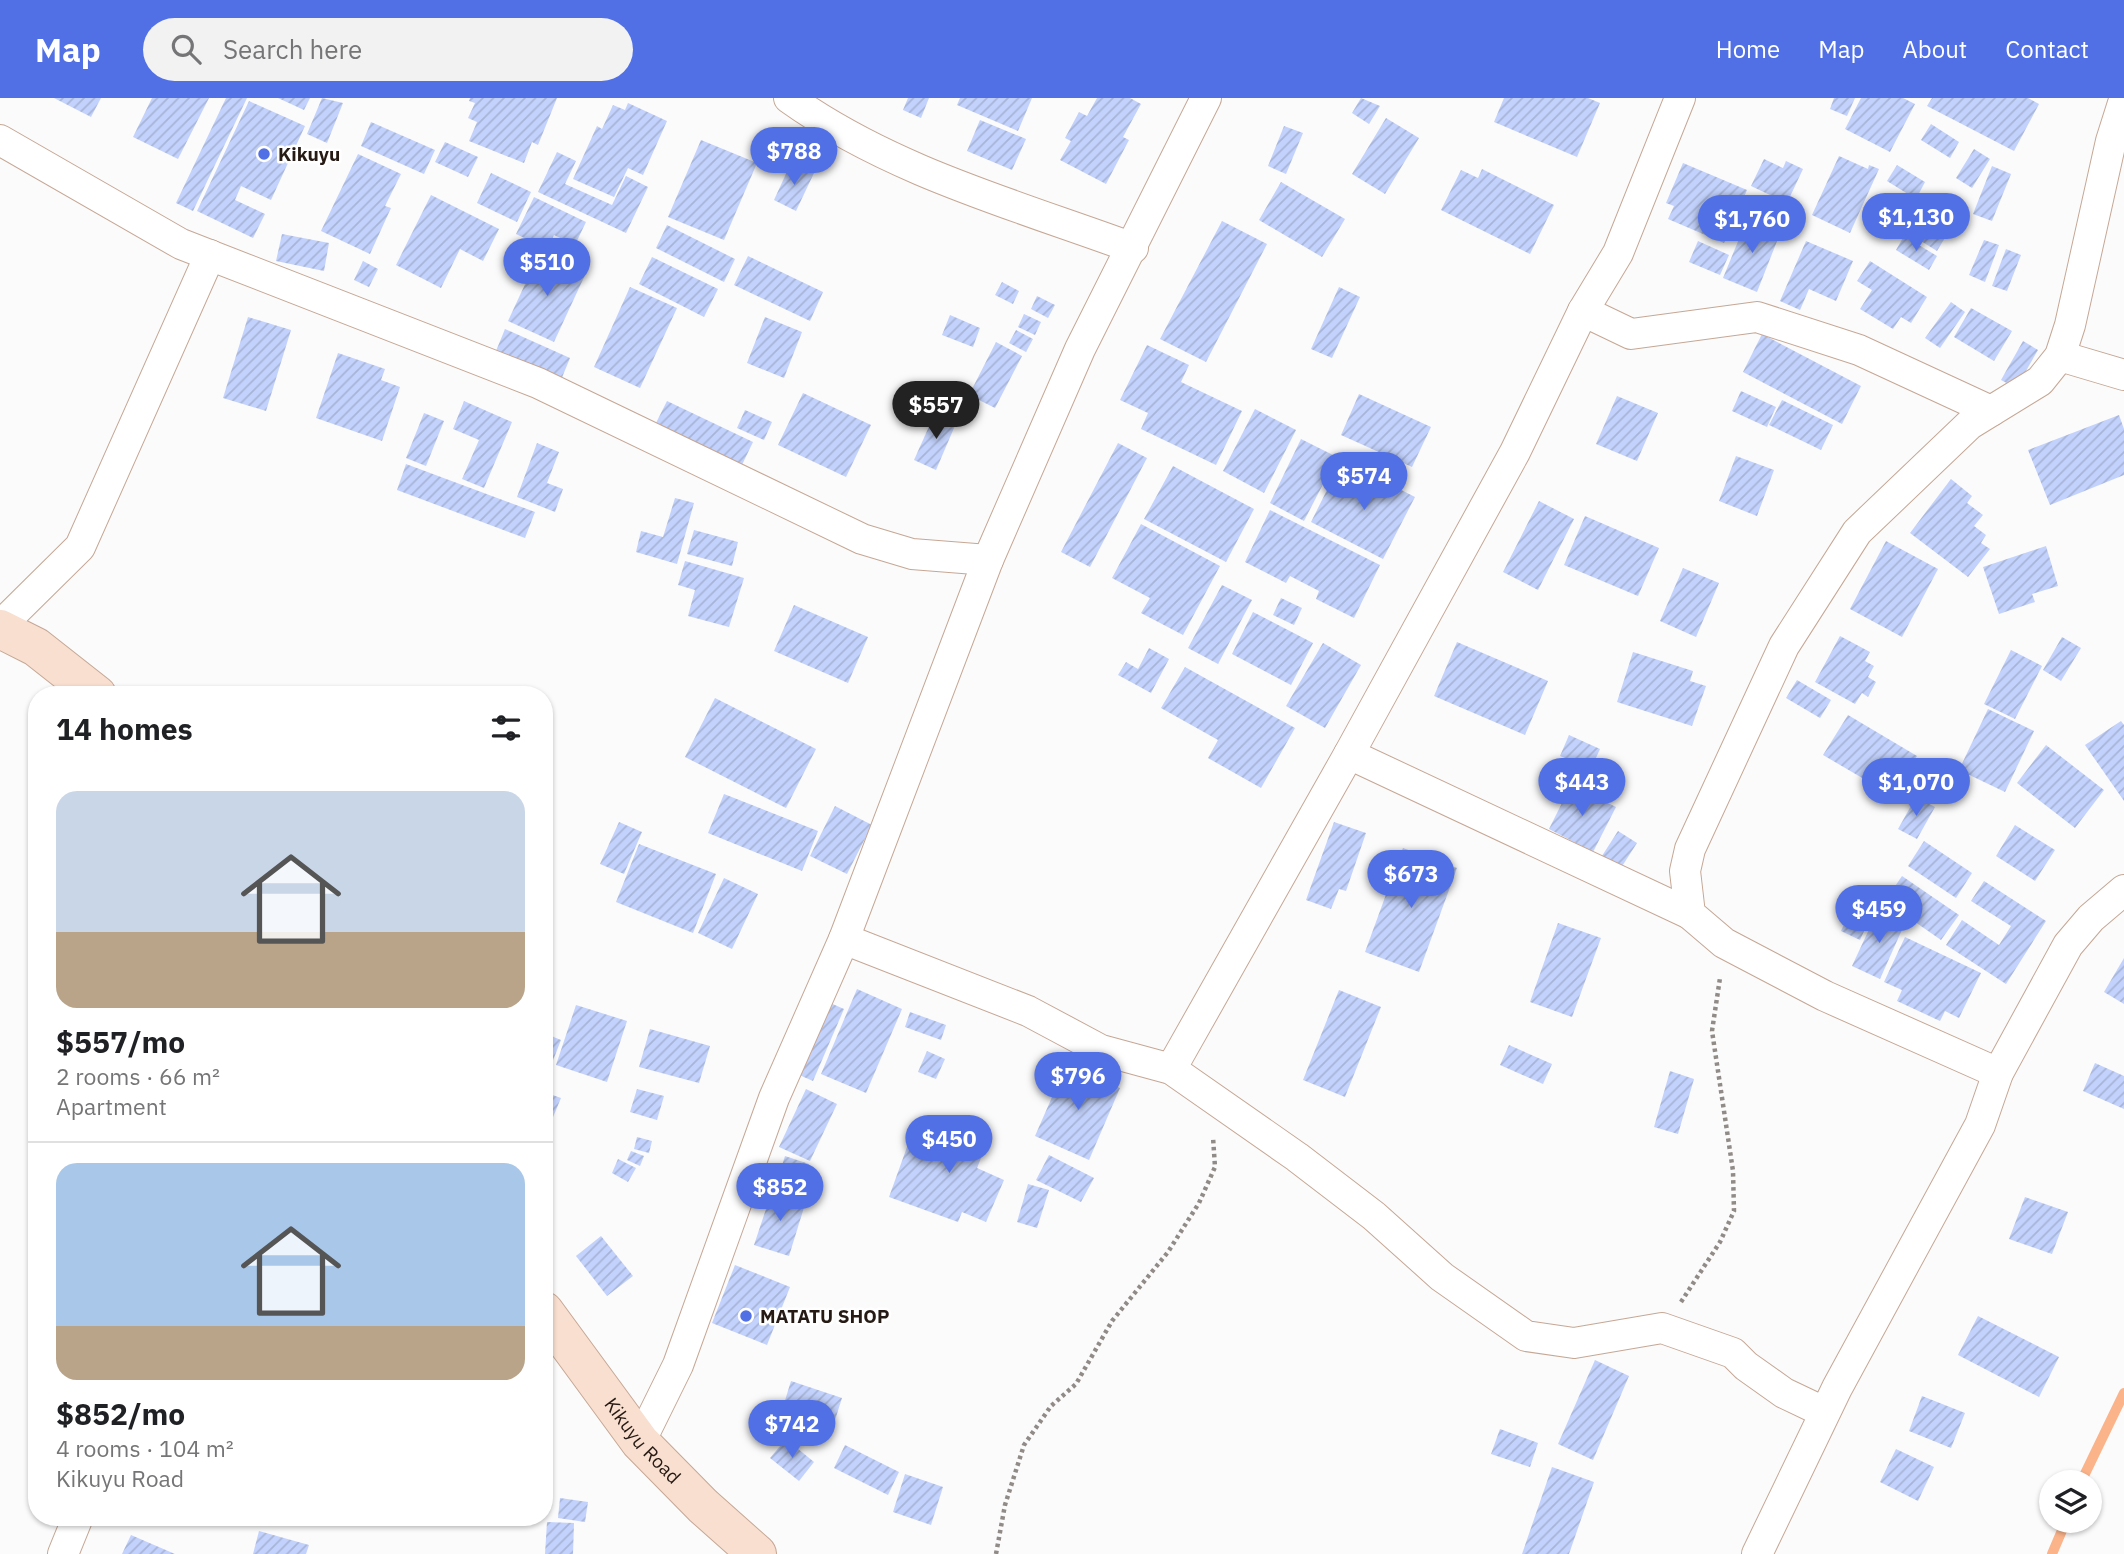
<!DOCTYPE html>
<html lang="en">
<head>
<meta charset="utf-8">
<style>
  :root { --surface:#fff; --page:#f2f2f2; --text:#202124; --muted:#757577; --line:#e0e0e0; --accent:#5170e5 }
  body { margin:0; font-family:"IBM Plex Sans",sans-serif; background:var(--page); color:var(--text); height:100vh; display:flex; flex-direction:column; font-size:26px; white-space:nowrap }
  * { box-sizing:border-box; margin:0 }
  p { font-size:23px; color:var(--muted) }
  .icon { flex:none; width:38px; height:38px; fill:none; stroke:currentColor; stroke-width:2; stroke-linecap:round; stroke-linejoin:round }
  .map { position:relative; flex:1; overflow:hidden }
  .sheet { position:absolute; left:28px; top:588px; width:525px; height:840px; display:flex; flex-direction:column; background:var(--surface); border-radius:28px; box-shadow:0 2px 5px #0004 }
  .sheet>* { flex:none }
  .buttons { position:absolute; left:2039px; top:1372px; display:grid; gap:14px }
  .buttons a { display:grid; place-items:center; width:63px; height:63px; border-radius:50%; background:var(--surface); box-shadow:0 2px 5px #0004; font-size:35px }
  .price { position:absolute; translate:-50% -60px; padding:0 16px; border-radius:24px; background:var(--accent); color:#fff; font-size:23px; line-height:46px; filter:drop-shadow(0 2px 4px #0008) }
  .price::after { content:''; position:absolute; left:50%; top:42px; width:21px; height:16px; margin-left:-10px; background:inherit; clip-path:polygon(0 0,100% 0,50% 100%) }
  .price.on { background:#222; color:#fff }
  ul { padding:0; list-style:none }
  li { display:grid; align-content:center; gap:14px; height:371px; padding:0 28px }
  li+li { border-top:2px solid var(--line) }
  li span { display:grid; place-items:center; height:217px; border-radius:21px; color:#555 }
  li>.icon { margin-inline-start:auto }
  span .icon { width:126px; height:126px; fill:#fffc; stroke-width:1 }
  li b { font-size:30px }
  h2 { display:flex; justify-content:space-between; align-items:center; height:84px; padding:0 28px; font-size:30px }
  header { display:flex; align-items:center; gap:42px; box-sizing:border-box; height:98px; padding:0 35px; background:var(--accent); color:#fff }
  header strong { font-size:33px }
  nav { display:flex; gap:38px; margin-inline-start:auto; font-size:24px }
  .search { width:490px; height:63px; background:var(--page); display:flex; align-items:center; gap:18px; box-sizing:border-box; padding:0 24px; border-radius:38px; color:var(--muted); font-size:26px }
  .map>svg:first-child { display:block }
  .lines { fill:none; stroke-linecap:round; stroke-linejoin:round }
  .stream { stroke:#fbb38a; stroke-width:10 }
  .building { fill:url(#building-hatch) }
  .street-casing { stroke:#c6a795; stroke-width:32 }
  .secondary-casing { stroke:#c6a795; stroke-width:40 }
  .path { stroke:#918b88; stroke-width:4.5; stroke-dasharray:3.5 3.5; stroke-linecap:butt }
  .street { stroke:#fff; stroke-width:30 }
  .secondary { stroke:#f8dfd0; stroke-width:38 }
  .poi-dot { fill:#5170e5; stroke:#fff; stroke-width:2.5 }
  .labels { text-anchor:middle; stroke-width:5; stroke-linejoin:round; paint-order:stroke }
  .poi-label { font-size:19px; font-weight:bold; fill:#261a14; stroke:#fff; text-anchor:start }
  .street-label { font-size:19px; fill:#261a14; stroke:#fff }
</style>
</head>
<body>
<header>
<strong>Map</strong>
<div class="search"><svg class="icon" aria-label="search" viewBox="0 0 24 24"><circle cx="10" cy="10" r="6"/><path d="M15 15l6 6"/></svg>Search here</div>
<nav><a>Home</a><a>Map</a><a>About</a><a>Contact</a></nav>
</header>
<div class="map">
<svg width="2124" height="1456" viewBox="0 0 2124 1456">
  <defs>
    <pattern id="building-hatch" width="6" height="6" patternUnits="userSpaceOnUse" patternTransform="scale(1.75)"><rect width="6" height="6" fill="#c3d2fc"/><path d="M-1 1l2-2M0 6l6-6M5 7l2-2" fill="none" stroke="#a7b4d7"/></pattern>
  </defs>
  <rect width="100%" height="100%" fill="#fbfbfb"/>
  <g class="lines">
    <g class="stream">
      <path d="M2081 1384 2124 1295"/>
      <path d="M2052 1456 2066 1423"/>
    </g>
  </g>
  <g class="building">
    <path d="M54 0H101L91 19Z"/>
    <path d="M152 0H209L178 61 133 39Z"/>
    <path d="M226 0H247L193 113 176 105Z"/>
    <path d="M278 0H310L304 12Z"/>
    <path d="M322 0 343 5 327 45 307 36Z"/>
    <path d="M470 0H557L538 47 532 44 524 65 469 43 477 24 468 20 475 5 469 3Z"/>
    <path d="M908 0H929L921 20 903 12Z"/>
    <path d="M960 0H1032L1018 33 957 7Z"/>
    <path d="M1097 0H1130L1141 6 1123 39 1129 42 1106 86 1060 62 1071 43 1065 40 1079 14 1087 18Z"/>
    <path d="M1361 0 1380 8 1369 26 1352 15Z"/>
    <path d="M1504 0H1588L1600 5 1577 59 1494 24Z"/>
    <path d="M1834 0H1855L1847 18 1830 11Z"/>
    <path d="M1861 0H1903L1915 6 1890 54 1845 31Z"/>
    <path d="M1932 0H2028L2039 6 2014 53 1927 8Z"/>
    <path d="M249 3 305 28 271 102 241 88 235 102 265 116 253 140 197 113Z"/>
    <path d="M628 5 667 23 643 77 628 70 614 99 573 81 597 28 602 31 613 7 625 12Z"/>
    <path d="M1386 20 1419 40 1385 96 1352 76Z"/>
    <path d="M980 22 1026 41 1012 72 967 53Z"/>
    <path d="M371 24 435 52 424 76 361 48Z"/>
    <path d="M1931 26 1959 44 1950 60 1921 42Z"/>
    <path d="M1284 28 1303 35 1286 76 1268 68Z"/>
    <path d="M701 42 757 65 724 142 668 119Z"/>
    <path d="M445 44 478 59 468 79 435 64Z"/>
    <path d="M1974 51 1990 61 1972 90 1956 80Z"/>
    <path d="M557 54 576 63 565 86 612 107 626 78 648 89 626 135 538 94Z"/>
    <path d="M358 56 401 76 385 108 391 110 370 156 321 133Z"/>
    <path d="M1839 58 1868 71 1869 67 1879 71 1850 135 1812 117Z"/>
    <path d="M1764 61 1783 70 1786 63 1803 71 1787 105 1751 88Z"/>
    <path d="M791 65 814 75 796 113 774 102Z"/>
    <path d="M1683 65 1747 92 1724 145 1668 121 1674 108 1666 105Z"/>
    <path d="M1897 67 1925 84 1916 101 1887 83Z"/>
    <path d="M1992 68 2011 76 1992 123 1973 116Z"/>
    <path d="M1482 71 1554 107 1530 156 1441 112 1461 72 1478 80Z"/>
    <path d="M491 75 531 94 517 124 477 105Z"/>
    <path d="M1281 84 1345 121 1322 159 1259 122Z"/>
    <path d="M431 97 499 131 483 163 460 151 441 190 396 167Z"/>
    <path d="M534 99 586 124 575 147 554 137 547 151 516 136Z"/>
    <path d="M1945 105 1960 115 1937 153 1921 143Z"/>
    <path d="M1748 119 1781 133 1757 194 1723 180Z"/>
    <path d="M1222 123 1267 146 1206 264 1160 241Z"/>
    <path d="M667 127 735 161 724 184 656 150Z"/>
    <path d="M282 136 329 145 324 173 276 163Z"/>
    <path d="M1904 138 1937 158 1929 172 1896 152Z"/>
    <path d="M1984 142 1999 147 1985 184 1969 177Z"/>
    <path d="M1698 143 1729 157 1720 177 1689 164Z"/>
    <path d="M1806 143 1853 163 1836 203 1809 191 1800 212 1780 203Z"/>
    <path d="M2006 151 2021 157 2007 193 1992 188Z"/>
    <path d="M539 156 585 177 554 244 508 223Z"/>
    <path d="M748 158 823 194 810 223 734 187Z"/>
    <path d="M652 159 718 191 704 219 639 186Z"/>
    <path d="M363 163 378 171 369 189 354 182Z"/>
    <path d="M1870 163 1927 199 1911 225 1901 219 1893 231 1860 211 1872 192 1857 183Z"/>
    <path d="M1002 184 1019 193 1013 206 995 197Z"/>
    <path d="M630 189 677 210 640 290 594 269Z"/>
    <path d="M1339 189 1360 199 1332 260 1311 251Z"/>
    <path d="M1037 198 1055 207 1048 220 1031 211Z"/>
    <path d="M1951 204 1965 214 1940 250 1925 240Z"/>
    <path d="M1971 210 2012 233 1994 263 1954 239Z"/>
    <path d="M1024 216 1041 224 1035 237 1018 229Z"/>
    <path d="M950 217 980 230 973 249 942 237Z"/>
    <path d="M248 219 291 232 266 313 223 300Z"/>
    <path d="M765 219 802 234 784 280 747 265Z"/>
    <path d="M505 231 570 260 561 282 496 253Z"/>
    <path d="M1016 232 1033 241 1026 254 1009 245Z"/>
    <path d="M1762 236 1861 288 1842 326 1743 274Z"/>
    <path d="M2023 243 2038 252 2016 290 2001 282Z"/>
    <path d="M996 244 1022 258 995 310 969 297Z"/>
    <path d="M1147 247 1189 267 1181 284 1242 313 1216 367 1141 331 1148 315 1120 302Z"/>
    <path d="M338 255 385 271 381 282 400 289 382 343 316 320Z"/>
    <path d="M1741 293 1776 309 1767 329 1732 313Z"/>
    <path d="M803 295 871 327 846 379 778 347Z"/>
    <path d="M1359 296 1431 329 1412 369 1341 337Z"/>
    <path d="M1617 298 1658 315 1637 363 1596 346Z"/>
    <path d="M1782 302 1833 327 1821 352 1769 327Z"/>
    <path d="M464 303 512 324 484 390 462 381 479 342 453 331Z"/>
    <path d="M667 303 753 344 740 371 654 329Z"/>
    <path d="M1255 311 1296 332 1264 395 1223 373Z"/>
    <path d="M745 312 772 324 764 342 737 330Z"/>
    <path d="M936 313 957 323 936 372 914 362Z"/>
    <path d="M424 315 444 323 426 368 406 360Z"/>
    <path d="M2119 317 2124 331V377L2050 407 2028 352Z"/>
    <path d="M1301 341 1337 359 1304 423 1270 405Z"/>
    <path d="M537 345 559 354 547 385 563 391 555 414 517 399Z"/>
    <path d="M1118 345 1147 360 1090 469 1061 454Z"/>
    <path d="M1736 358 1774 372 1757 418 1719 403Z"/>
    <path d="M406 366 535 414 525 440 397 392Z"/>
    <path d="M1173 368 1254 411 1226 464 1144 421Z"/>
    <path d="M1336 374 1359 386 1366 374 1415 399 1383 461 1311 424Z"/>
    <path d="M1951 381 1972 398 1967 405 1983 417 1974 428 1986 437 1981 445 1990 451 1968 479 1910 435Z"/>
    <path d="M675 400 694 405 677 466 636 454 641 433 663 439Z"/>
    <path d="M1539 403 1574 421 1538 492 1503 474Z"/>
    <path d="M1270 412 1380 467 1354 520 1316 501 1319 493 1290 478 1286 485 1245 464Z"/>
    <path d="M1585 418 1659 450 1638 498 1564 467Z"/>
    <path d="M1141 426 1220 468 1183 537 1141 515 1150 500 1112 480Z"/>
    <path d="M694 432 738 444 732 468 687 456Z"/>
    <path d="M1886 443 1938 471 1902 539 1850 511Z"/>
    <path d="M2046 448 2058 488 2032 496 2035 504 1999 516 1983 469Z"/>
    <path d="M685 463 744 480 729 529 688 518 695 492 678 487Z"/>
    <path d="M1683 470 1719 485 1696 539 1660 523Z"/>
    <path d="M1222 487 1252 502 1218 566 1188 550Z"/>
    <path d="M1281 500 1302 510 1294 527 1273 517Z"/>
    <path d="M794 507 868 539 848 585 774 553Z"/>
    <path d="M1253 514 1313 545 1291 587 1232 556Z"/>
    <path d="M1840 538 1870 554 1865 563 1874 568 1868 579 1876 584 1868 599 1862 595 1855 606 1815 584Z"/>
    <path d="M2062 539 2081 550 2061 583 2043 572Z"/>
    <path d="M1457 544 1548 583 1525 637 1434 598Z"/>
    <path d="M1323 545 1361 567 1325 630 1286 608Z"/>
    <path d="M1149 550 1169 561 1151 595 1118 577 1126 564 1138 571Z"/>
    <path d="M2011 552 2042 568 2015 621 1984 606Z"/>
    <path d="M1633 554 1693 573 1690 583 1706 588 1692 628 1617 604Z"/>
    <path d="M1185 569 1295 630 1261 690 1208 660 1218 642 1161 610Z"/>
    <path d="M1797 582 1831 602 1820 620 1786 600Z"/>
    <path d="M715 600 816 651 786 710 685 659Z"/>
    <path d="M1988 611 2034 633 2005 694 1959 672Z"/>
    <path d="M1848 617 1917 658 1893 698 1823 657Z"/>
    <path d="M2121 623 2124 627V703L2085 647Z"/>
    <path d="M1569 637 1600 651 1591 671 1560 658Z"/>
    <path d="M2046 647 2104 692 2075 730 2017 685Z"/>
    <path d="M1924 681 1941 689 1934 705 1917 697Z"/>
    <path d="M1571 687 1616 709 1593 754 1549 731Z"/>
    <path d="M724 696 818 733 802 773 708 735Z"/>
    <path d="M1916 699 1935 709 1917 741 1898 731Z"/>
    <path d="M835 708 872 727 847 776 810 758Z"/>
    <path d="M619 724 642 734 624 776 600 766Z"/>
    <path d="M1334 724 1366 735 1346 793 1339 791 1331 811 1306 802Z"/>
    <path d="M2015 727 2055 752 2035 783 1996 758Z"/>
    <path d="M1618 733 1637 745 1619 773 1600 761Z"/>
    <path d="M1924 743 1972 775 1956 800 1908 768Z"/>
    <path d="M639 746 716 776 693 835 616 804Z"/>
    <path d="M1403 750 1457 770 1419 874 1365 854Z"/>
    <path d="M1902 778 1959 817 1941 842 1885 803Z"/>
    <path d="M724 780 758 796 732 851 698 835Z"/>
    <path d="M1984 783 2046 823 2006 886 1946 847 1962 822 1999 847 2011 828 1971 803Z"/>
    <path d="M1857 798 1876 807 1860 842 1841 833Z"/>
    <path d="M1878 812 1905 825 1880 881 1852 868Z"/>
    <path d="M1558 825 1601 840 1572 919 1530 904Z"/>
    <path d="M1905 839 1981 875 1959 920 1945 913 1940 923 1897 903 1902 892 1884 884Z"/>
    <path d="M2124 860V906L2104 894Z"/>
    <path d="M857 891 902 911 866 995 821 976Z"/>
    <path d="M1339 892 1381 909 1345 999 1303 982Z"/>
    <path d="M828 904 844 911 813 983 797 976Z"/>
    <path d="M576 907 627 923 607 984 556 967Z"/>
    <path d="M910 914 946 927 941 942 905 929Z"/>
    <path d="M650 931 710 948 699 985 639 969Z"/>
    <path d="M544 935 561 942 550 970 544 968Z"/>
    <path d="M1509 947 1552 966 1543 986 1500 967Z"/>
    <path d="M927 953 945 961 936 981 918 974Z"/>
    <path d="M2095 965 2124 978V1011L2083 993Z"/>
    <path d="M1066 967 1120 990 1089 1062 1035 1038Z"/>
    <path d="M1670 973 1694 981 1678 1036 1654 1029Z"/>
    <path d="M637 991 664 998 657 1022 630 1014Z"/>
    <path d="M806 991 837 1006 810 1063 779 1049Z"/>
    <path d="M544 994 561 1000 551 1024 544 1022Z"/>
    <path d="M943 1018 991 1035 977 1070 1004 1082 986 1124 962 1114 958 1124 889 1099 907 1049 929 1058Z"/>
    <path d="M637 1039 652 1043 649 1055 634 1051Z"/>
    <path d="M631 1053 644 1058 640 1068 627 1062Z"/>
    <path d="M1049 1057 1094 1080 1081 1104 1036 1082Z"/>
    <path d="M785 1058 809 1066 799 1097 775 1089Z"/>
    <path d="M618 1061 636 1070 628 1084 612 1075Z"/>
    <path d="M1028 1086 1049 1092 1037 1130 1017 1124Z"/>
    <path d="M772 1093 806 1103 789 1158 754 1147Z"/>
    <path d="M2025 1099 2068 1114 2052 1156 2009 1141Z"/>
    <path d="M601 1138 633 1178 607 1198 576 1158Z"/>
    <path d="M735 1167 790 1189 767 1247 712 1225Z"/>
    <path d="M1978 1218 2059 1259 2039 1299 1958 1257Z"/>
    <path d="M1595 1262 1629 1278 1593 1362 1558 1346Z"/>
    <path d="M791 1283 842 1300 829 1341 778 1325Z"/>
    <path d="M1922 1298 1965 1315 1951 1350 1909 1333Z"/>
    <path d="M1500 1331 1538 1345 1530 1369 1491 1356Z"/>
    <path d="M786 1341 814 1364 799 1383 770 1360Z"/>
    <path d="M845 1347 899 1374 888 1397 834 1370Z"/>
    <path d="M1896 1351 1934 1369 1918 1403 1880 1384Z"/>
    <path d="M1552 1369 1594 1384 1569 1456H1522Z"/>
    <path d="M905 1376 943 1389 931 1427 893 1414Z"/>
    <path d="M560 1400 588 1404 585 1424 558 1420Z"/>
    <path d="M547 1424 574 1425 573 1456H545Z"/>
    <path d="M259 1433 309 1447 306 1456H253Z"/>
    <path d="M131 1437 175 1456H122Z"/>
  </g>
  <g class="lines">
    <defs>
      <g id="street">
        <path d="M789 0C891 73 1016 107 1133 150"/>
        <path d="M0 42 181 146 538 285 862 441 912 456 988 462"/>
        <path d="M1583 213 1631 236 1757 219 1859 252 1991 313"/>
        <path d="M2060 258 2124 277"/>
        <path d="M0 528 80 449 210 157"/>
        <path d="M1349 656 1690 816"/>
        <path d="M844 841 1028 913 1101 952 1171 971 1297 1059 1374 1118 1442 1179 1526 1238 1574 1245 1662 1230 1733 1255 1746 1268 1784 1295 1824 1314"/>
        <path d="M1171 971 1349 656 1515 354 1583 213 1618 155 1680 0"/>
        <path d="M1998 975 1825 898 1724 845 1690 816 1685 773 1690 751 1784 548 1857 434 1970 326 2040 283 2060 258 2070 227 2111 43 2124 2"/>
        <path d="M640 1344 678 1267 774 1000 844 841 988 462 1080 251 1206 0"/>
        <path d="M63 1456 78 1419"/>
        <path d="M1757 1456 1837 1290 1980 1027 1998 975 2068 847 2091 820 2124 792"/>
      </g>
      <g id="secondary">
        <path d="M0 531 36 549 97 597"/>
        <path id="s1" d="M544 1213 640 1344 703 1408 757 1456"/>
      </g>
    </defs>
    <use href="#street" class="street-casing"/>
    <use href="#secondary" class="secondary-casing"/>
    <g class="path">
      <path d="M1681 1204 1720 1144 1734 1113 1733 1073 1712 933 1720 880"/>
      <path d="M996 1456 1005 1407 1024 1347 1051 1308 1076 1286 1112 1223 1168 1154 1199 1105 1215 1069 1213 1039"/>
    </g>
    <use href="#street" class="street"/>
    <use href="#secondary" class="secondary"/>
  </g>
  <g class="poi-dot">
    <circle cx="264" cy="56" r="7"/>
    <circle cx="746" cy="1218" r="7"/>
  </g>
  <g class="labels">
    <g class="poi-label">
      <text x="278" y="63">Kikuyu</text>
      <text x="760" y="1225">MATATU SHOP</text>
    </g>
    <g class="street-label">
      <text dy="7" stroke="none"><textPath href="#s1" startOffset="163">Kikuyu Road</textPath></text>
    </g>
  </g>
</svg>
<div class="buttons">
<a><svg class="icon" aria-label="layers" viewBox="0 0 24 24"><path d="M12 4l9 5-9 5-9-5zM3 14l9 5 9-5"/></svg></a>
</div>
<b class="price" style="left:794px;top:89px">$788</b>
<b class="price" style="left:1916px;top:155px">$1,130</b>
<b class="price" style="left:1752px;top:157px">$1,760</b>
<b class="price" style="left:547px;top:200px">$510</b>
<b class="price on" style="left:936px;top:343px">$557</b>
<b class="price" style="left:1364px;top:414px">$574</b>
<b class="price" style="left:1582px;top:720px">$443</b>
<b class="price" style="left:1916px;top:720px">$1,070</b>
<b class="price" style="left:1411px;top:812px">$673</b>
<b class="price" style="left:1879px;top:847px">$459</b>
<b class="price" style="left:1078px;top:1014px">$796</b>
<b class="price" style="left:949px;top:1077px">$450</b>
<b class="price" style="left:780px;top:1125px">$852</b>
<b class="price" style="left:792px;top:1362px">$742</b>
<section class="sheet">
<h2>14 homes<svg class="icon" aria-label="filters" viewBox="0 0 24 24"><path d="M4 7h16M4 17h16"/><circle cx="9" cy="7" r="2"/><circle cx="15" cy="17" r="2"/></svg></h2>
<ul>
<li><span style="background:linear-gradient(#c9d6e8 65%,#b9a48a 0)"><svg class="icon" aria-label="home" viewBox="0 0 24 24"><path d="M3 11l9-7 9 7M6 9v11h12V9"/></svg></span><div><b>$557/mo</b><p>2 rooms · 66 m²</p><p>Apartment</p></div></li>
<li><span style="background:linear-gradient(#a9c7e8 75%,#b9a48a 0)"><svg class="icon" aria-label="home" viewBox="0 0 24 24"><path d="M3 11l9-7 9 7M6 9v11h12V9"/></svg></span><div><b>$852/mo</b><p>4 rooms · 104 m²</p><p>Kikuyu Road</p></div></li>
</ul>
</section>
</div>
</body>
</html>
